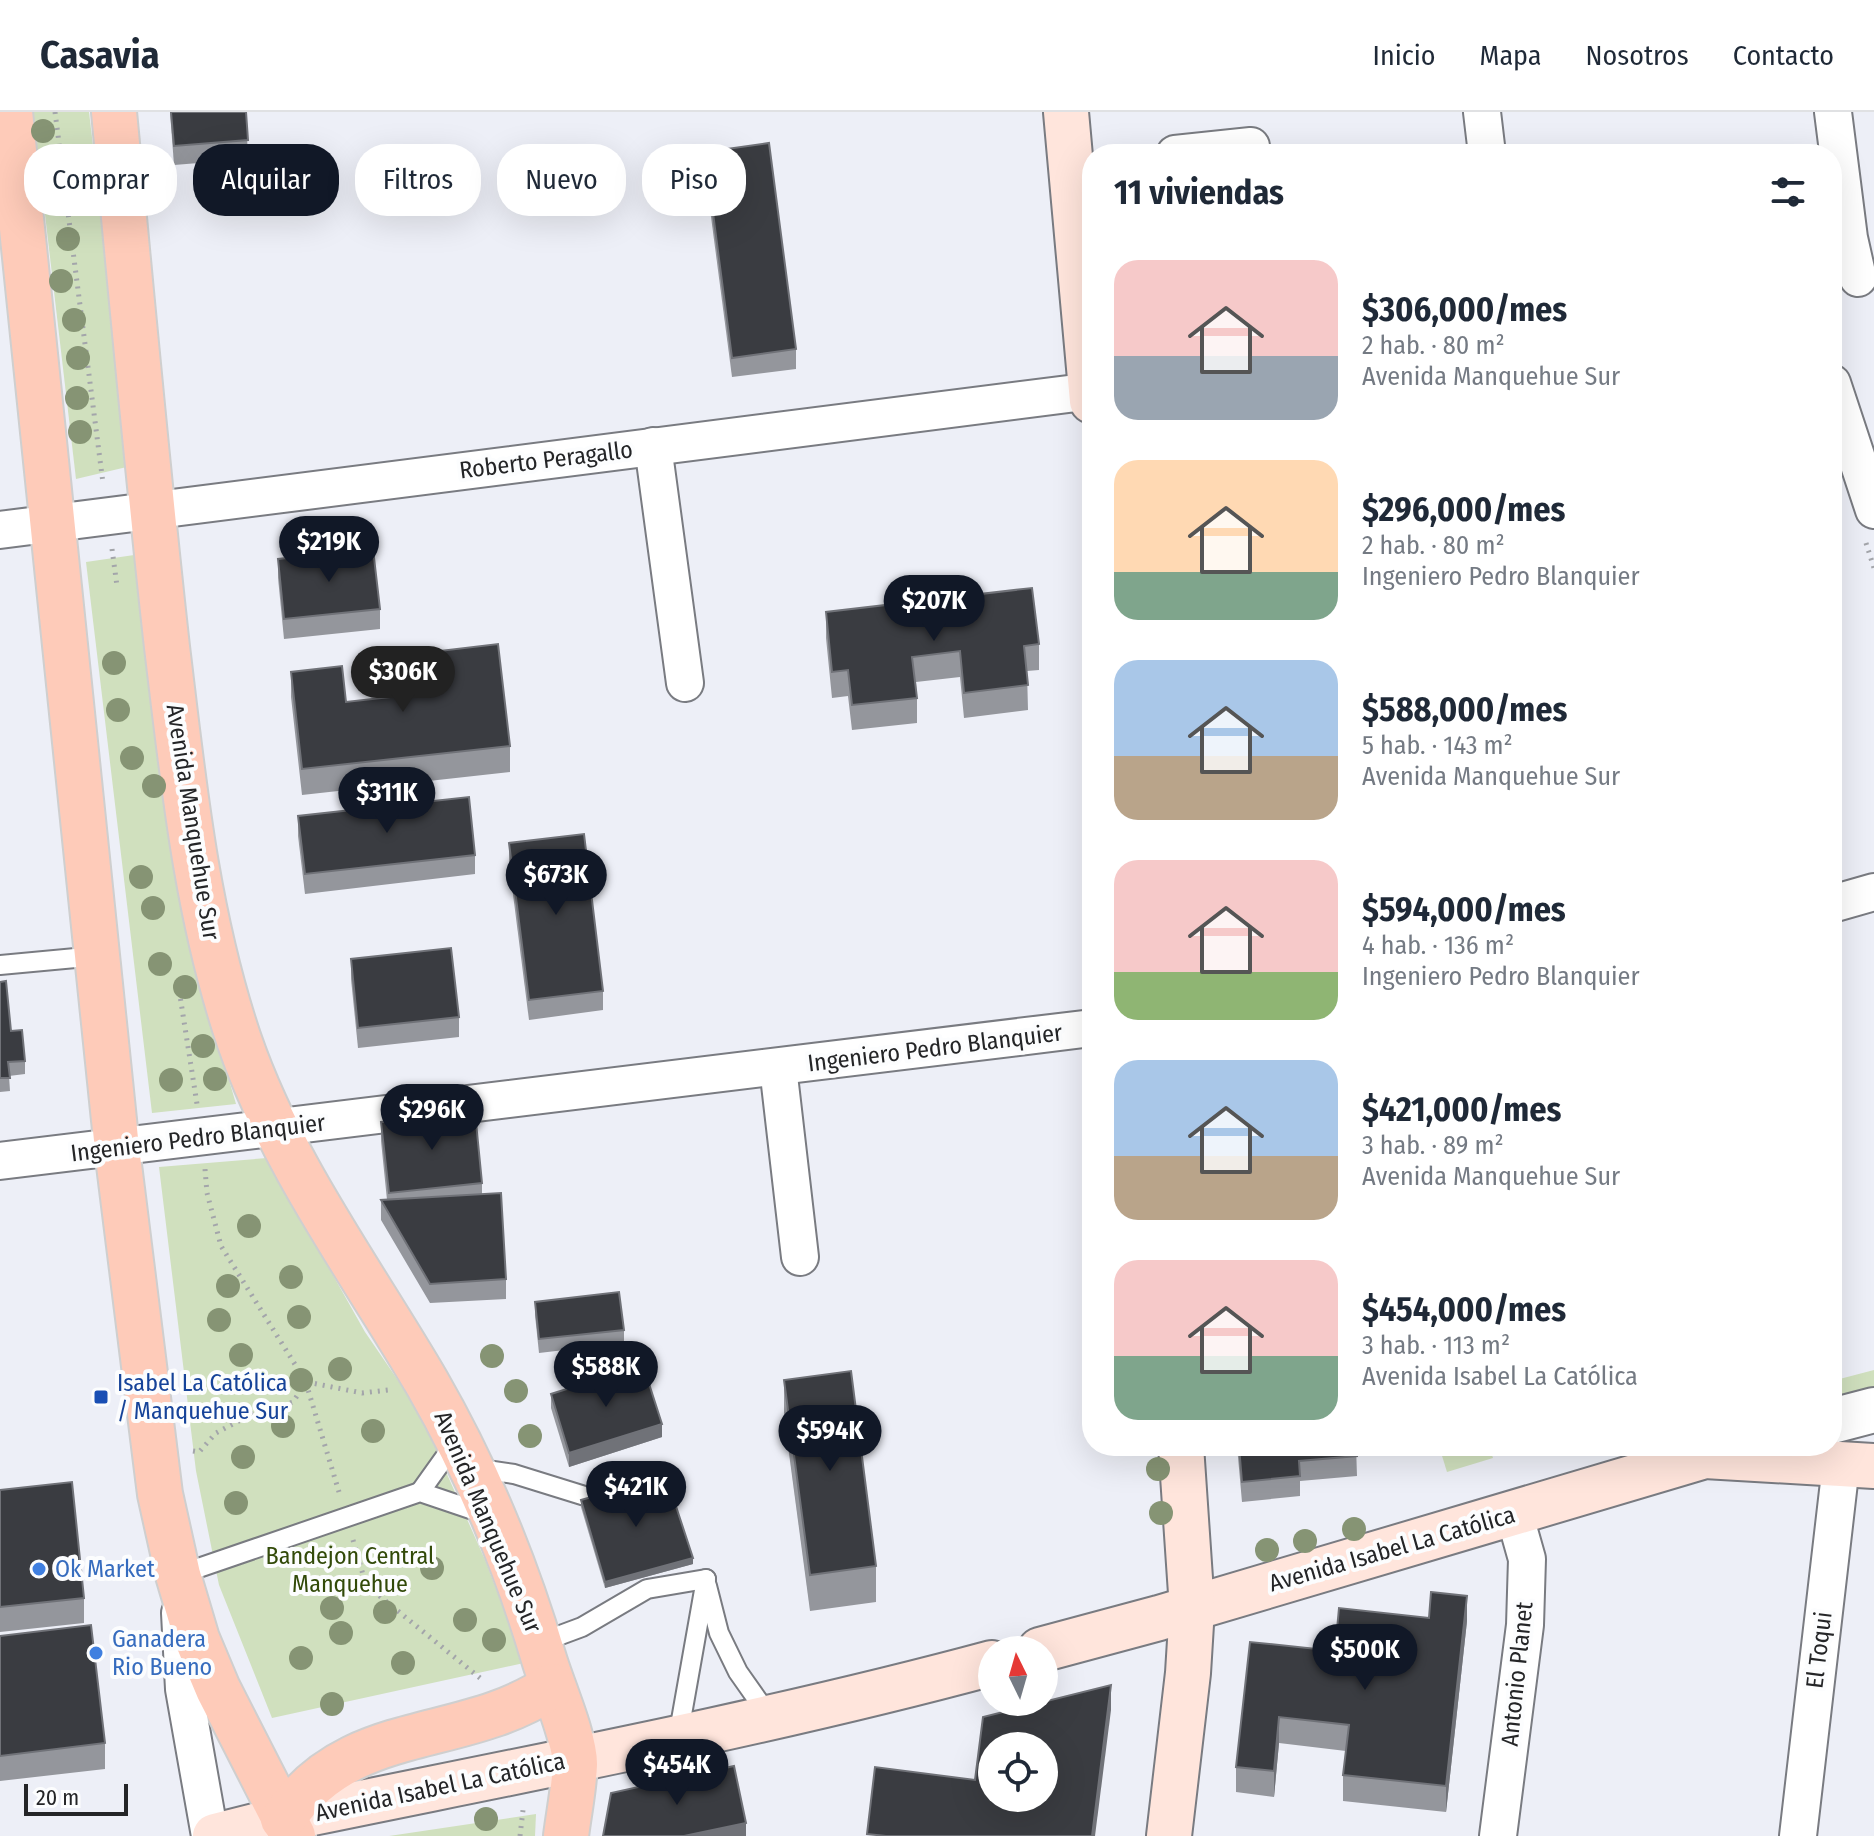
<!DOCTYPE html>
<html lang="es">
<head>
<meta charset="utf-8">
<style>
  :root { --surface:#fff; --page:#f2f2f3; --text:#1f2937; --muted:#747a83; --line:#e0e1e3; --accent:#111827 }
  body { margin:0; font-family:"Fira Sans Condensed",sans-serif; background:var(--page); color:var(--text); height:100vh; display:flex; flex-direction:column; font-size:30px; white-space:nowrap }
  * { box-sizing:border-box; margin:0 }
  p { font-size:26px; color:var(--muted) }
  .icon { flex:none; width:44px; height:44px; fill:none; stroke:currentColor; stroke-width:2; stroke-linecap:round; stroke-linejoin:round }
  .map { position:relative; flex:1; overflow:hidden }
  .sheet { position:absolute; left:1082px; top:32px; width:760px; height:1312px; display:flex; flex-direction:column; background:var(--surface); border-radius:32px; box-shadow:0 8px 32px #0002 }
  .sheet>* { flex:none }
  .hud { position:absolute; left:24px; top:32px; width:760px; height:72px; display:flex; gap:16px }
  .needle { width:52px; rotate:355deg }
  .buttons { position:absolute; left:978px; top:1524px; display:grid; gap:16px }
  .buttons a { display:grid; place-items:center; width:80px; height:80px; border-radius:50%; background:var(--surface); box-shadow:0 8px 32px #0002; font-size:40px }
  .scale { position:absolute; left:24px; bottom:20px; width:104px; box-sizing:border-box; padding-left:8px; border:4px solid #242527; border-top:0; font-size:22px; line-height:28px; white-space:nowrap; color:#242527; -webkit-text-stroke:6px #fcfdfe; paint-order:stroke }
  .price { position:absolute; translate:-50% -68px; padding:0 18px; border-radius:28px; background:var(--accent); color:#fff; font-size:26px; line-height:52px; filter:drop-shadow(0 2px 4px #0008) }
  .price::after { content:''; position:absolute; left:50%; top:48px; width:24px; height:18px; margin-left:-12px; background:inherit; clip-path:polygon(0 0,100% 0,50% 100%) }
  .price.selected { background:#222; color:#fff }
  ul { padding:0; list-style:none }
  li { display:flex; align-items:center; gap:24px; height:200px; padding:0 32px }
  li span { display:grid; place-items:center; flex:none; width:224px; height:160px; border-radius:24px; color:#555 }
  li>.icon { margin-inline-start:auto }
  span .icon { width:96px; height:96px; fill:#fffc; stroke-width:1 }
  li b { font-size:34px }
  h2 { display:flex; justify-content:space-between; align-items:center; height:96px; padding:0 32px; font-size:34px }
  .pill { padding:0 28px; border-radius:32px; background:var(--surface); box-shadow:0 8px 32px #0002; font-size:28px; line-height:72px }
  .pill.selected { background:var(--accent); color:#fff }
  header { display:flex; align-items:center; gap:48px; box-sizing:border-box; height:112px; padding:0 40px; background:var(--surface); border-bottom:2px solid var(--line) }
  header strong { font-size:38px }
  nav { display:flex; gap:44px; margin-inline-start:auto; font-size:28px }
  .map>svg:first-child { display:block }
  .green { fill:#d0e0be }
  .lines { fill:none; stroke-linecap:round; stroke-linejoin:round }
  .service-casing { stroke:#797b81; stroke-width:22 }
  .minor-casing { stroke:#797b81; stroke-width:40 }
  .tertiary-casing { stroke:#797b81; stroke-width:48 }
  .secondary-casing { stroke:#797b81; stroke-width:48 }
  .primary-casing { stroke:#cfcfcf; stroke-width:48 }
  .path { stroke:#a3a5aa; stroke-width:5; stroke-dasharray:2 6; stroke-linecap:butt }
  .service { stroke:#fff; stroke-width:18 }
  .minor { stroke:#fff; stroke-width:36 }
  .tertiary { stroke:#fff; stroke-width:44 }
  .secondary { stroke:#ffe5dc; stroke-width:44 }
  .primary { stroke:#fecbb9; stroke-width:44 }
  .tree { fill:#869474 }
  .wall { fill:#94969c }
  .shaded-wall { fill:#707278 }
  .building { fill:#3a3c41; stroke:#707278; stroke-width:2; fill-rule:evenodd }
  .transit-dot { fill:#1a4fb4; stroke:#fcfdfe; stroke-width:3 }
  .shop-dot { fill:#3f7fe0; stroke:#fcfdfe; stroke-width:3 }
  .labels { text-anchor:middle; stroke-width:8; stroke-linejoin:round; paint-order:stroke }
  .street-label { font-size:24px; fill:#242527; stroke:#fcfdfe }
  .transit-label { font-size:24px; fill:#164399; stroke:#fcfdfe; text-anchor:start }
  .park-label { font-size:24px; fill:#324a09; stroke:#fcfdfe }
  .shop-label { font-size:24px; fill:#366cbe; stroke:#fcfdfe; text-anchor:start }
</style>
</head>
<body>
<header>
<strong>Casavia</strong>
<nav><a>Inicio</a><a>Mapa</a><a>Nosotros</a><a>Contacto</a></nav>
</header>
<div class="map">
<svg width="1874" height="1724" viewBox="0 0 1874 1724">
  <rect width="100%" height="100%" fill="#edeff7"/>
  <g class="green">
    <path d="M33 0H89L131 354 76 367Z"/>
    <path d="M141 442 211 906 236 992 152 1001 86 450Z"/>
    <path d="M267 1046 365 1220 419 1299 486 1450 524 1551 272 1606 219 1473 196 1359 159 1055Z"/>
    <path d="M1874 1258V1278L1832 1291V1269Z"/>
    <path d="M1439 1334H1489L1493 1346 1447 1360Z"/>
    <path d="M536 1702 535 1724H389Z"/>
  </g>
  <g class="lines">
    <defs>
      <g id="service">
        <path d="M0 853 97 844"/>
        <path d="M473 1356 514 1362 601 1389"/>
        <path d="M420 1380 455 1331"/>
        <path d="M178 1463 420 1380 488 1403"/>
        <path d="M707 1474 719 1521 738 1560 769 1604"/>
        <path d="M539 1531 582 1515 647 1477 706 1467"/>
        <path d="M678 1625 706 1467"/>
      </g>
      <g id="minor">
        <path d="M1482 0 1487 42"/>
        <path d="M1833 0 1849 126 1858 166"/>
        <path d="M1175 42 1251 34"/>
        <path d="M1832 271 1874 398"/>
        <path d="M653 334 685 571"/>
        <path d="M0 418 1092 279"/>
        <path d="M1832 792 1874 780"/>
        <path d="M778 955 800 1145"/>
        <path d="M0 1049 1092 916"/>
        <path d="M180 1501 184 1577 210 1724"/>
        <path d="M1498 1724 1525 1513 1527 1447 1514 1401"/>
        <path d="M1798 1724 1841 1353"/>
      </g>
      <path id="tertiary" d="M1832 1309 1874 1298"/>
      <g id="secondary">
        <path d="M1066 0 1092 289"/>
        <path d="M1040 1538 1159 1506 1705 1344 1874 1354"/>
        <path d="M215 1724 283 1707C520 1658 758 1614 992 1551"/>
        <path d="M1169 1724 1188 1561 1192 1496 1181 1334"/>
      </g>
      <g id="primary">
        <path d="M10 0 117 1037 160 1382 178 1463 197 1527 218 1577 293 1724"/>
        <path d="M114 0C131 178 147 357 167 535 183 667 196 801 239 928 282 1053 361 1158 427 1271 476 1356 516 1453 544 1547 552 1574 575 1626 575 1652 574 1676 569 1700 566 1724"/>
        <path d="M283 1707C349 1607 463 1635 552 1574"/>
      </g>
    </defs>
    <use href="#service" class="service-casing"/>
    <use href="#minor" class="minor-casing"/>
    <use href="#tertiary" class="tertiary-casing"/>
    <use href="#secondary" class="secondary-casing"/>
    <use href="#primary" class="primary-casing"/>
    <g class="path">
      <path d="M55 0 103 371"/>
      <path d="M1866 431 1874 456"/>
      <path d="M112 437 117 474"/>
      <path d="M178 871 197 992"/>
      <path d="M307 1270 362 1281 388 1278"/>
      <path d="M306 1271 339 1380"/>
      <path d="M193 1339 199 1340 216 1321 252 1302 293 1290 306 1270 221 1134 207 1081 205 1057"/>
      <path d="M353 1428 366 1473 480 1566"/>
      <path d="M520 1724 523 1698"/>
    </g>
    <use href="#service" class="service"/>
    <use href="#minor" class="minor"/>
    <use href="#tertiary" class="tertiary"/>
    <use href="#secondary" class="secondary"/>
    <use href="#primary" class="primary"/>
  </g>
  <g class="tree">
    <circle cx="43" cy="19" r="12"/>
    <circle cx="68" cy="127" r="12"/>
    <circle cx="61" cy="169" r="12"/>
    <circle cx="74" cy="208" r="12"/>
    <circle cx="78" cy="246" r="12"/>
    <circle cx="77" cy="286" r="12"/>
    <circle cx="80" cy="320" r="12"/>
    <circle cx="114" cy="551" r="12"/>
    <circle cx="118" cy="598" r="12"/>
    <circle cx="132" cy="646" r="12"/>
    <circle cx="154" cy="674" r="12"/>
    <circle cx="141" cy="765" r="12"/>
    <circle cx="153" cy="796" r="12"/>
    <circle cx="160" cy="852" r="12"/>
    <circle cx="185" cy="875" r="12"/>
    <circle cx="203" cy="934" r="12"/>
    <circle cx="215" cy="967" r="12"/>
    <circle cx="171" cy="968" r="12"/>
    <circle cx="249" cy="1114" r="12"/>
    <circle cx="291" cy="1165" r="12"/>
    <circle cx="228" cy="1174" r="12"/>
    <circle cx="299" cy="1205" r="12"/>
    <circle cx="219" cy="1208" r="12"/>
    <circle cx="241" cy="1243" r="12"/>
    <circle cx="492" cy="1244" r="12"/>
    <circle cx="340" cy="1257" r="12"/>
    <circle cx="301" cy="1268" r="12"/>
    <circle cx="516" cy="1279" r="12"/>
    <circle cx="283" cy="1314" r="12"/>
    <circle cx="373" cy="1319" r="12"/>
    <circle cx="530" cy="1324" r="12"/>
    <circle cx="243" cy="1345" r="12"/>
    <circle cx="1158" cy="1357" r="12"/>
    <circle cx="236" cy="1391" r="12"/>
    <circle cx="1161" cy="1401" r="12"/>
    <circle cx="1354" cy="1417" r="12"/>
    <circle cx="1305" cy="1429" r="12"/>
    <circle cx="1267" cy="1438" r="12"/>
    <circle cx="432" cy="1456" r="12"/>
    <circle cx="332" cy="1496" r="12"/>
    <circle cx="385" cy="1500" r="12"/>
    <circle cx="465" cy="1508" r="12"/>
    <circle cx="341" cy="1521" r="12"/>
    <circle cx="494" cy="1528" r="12"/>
    <circle cx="301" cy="1546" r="12"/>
    <circle cx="403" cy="1551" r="12"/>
    <circle cx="332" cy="1592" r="12"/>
    <circle cx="486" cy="1707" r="12"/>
  </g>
  <g class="wall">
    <path d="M170 0H246L248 47 174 53Z"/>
    <path d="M705 40 796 237V257L732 265 705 59Z"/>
    <path d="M278 447 380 497V517L284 527 278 466Z"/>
    <path d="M826 500 1039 532V558L1027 559 1028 598 964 606 960 565 916 570 917 586V611L852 618 848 584 832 586 826 526Z"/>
    <path d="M439 539 510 634V660L302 683 291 585V560L346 590 441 579 439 564Z"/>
    <path d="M298 704 475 743V762L305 782 298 724Z"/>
    <path d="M509 731 603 879V898L529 908 509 751Z"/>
    <path d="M351 847 459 905V925L358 936 351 867Z"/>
    <path d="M0 870 11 919 25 949V962L9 964 10 979 0 980Z"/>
    <path d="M381 1010 482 1071V1082L506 1167V1187L430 1191 381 1108V1088H387L381 1029Z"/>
    <path d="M535 1190 624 1218V1231L539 1241 535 1203Z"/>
    <path d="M784 1268 876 1454V1490L810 1499 784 1304Z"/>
    <path d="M551 1282 662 1325 569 1355 551 1296Z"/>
    <path d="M1237 1334H1356L1357 1364 1300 1369V1384L1242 1390Z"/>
    <path d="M0 1378 84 1486V1511L0 1520Z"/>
    <path d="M581 1388 693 1452 605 1476 581 1395Z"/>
    <path d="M1467 1509 1446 1700 1343 1689V1663L1346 1639 1279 1631 1274 1685 1236 1680V1655L1335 1539Z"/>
    <path d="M0 1524 105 1631V1657L0 1669Z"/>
  </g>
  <g class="shaded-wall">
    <path d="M662 1312V1325L569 1355V1341Z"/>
    <path d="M693 1446V1452L605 1476V1470Z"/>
    <path d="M1467 1484V1509L1446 1700V1674Z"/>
    <path d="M1111 1573V1598L1095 1724H1092Z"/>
    <path d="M1279 1605V1631L1274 1685V1659Z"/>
    <path d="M746 1711V1724H684Z"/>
  </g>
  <g class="building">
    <path d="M171 0H246L248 28 174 34Z"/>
    <path d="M769 31 796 237 732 246 705 40Z"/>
    <path d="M373 437 380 497 284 507 278 447Z"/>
    <path d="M1032 476 1039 532 1024 534 1028 573 964 581 960 539 912 545 917 586 852 593 848 558 832 560 826 500Z"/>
    <path d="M498 532 510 634 302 657 291 560 342 554 346 590 444 579 439 539Z"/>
    <path d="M469 685 475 743 305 762 298 704Z"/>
    <path d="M584 722 603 879 529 888 509 731Z"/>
    <path d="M451 836 459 905 358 916 351 847Z"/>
    <path d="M6 869 11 919 22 918 25 949 8 950 10 966H0V870Z"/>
    <path d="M475 1000 482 1071 389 1081 381 1010Z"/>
    <path d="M501 1081 506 1167 430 1172 381 1088Z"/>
    <path d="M619 1180 624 1218 539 1227 535 1190Z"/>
    <path d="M643 1253 662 1312 569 1341 551 1282Z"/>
    <path d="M851 1259 876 1454 810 1463 784 1268Z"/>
    <path d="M1239 1334H1356L1357 1344 1299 1349 1300 1364 1242 1370Z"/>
    <path d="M666 1364 693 1446 605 1470 581 1388Z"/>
    <path d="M72 1370 84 1486 0 1495V1378Z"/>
    <path d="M1431 1480 1467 1484 1446 1674 1343 1663 1349 1613 1279 1605 1274 1659 1236 1655 1250 1530 1335 1539 1339 1496 1429 1506Z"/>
    <path d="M91 1513 105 1631 0 1644V1524Z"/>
    <path d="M1111 1573 1092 1724H886L867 1722 875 1655 975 1668 983 1605ZM992 1634H1044V1686H992Z"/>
    <path d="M734 1654 746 1711 684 1724H603L611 1681Z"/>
  </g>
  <rect class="transit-dot" x="93" y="1277" width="16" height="16" rx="4"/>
  <g class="shop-dot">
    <circle cx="39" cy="1457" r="8"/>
    <circle cx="96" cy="1541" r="8"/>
  </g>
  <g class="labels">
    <g class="street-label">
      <text transform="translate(546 348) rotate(-7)" y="8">Roberto Peragallo</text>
      <text transform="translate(193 710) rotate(81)" y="8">Avenida Manquehue Sur</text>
      <text transform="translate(935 936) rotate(-7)" y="8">Ingeniero Pedro Blanquier</text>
      <text transform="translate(198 1026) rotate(-7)" y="8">Ingeniero Pedro Blanquier</text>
      <text transform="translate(488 1410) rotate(67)" y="8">Avenida Manquehue Sur</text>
      <text transform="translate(1392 1437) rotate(-16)" y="8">Avenida Isabel La Católica</text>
      <text transform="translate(1819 1538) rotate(-83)" y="8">El Toqui</text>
      <text transform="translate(1517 1562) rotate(-84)" y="8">Antonio Planet</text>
      <text transform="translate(440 1675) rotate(-12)" y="8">Avenida Isabel La Católica</text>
    </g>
    <g class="transit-label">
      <text x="117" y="1279">Isabel La Católica<tspan x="117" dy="28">/ Manquehue Sur</tspan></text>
    </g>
    <g class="park-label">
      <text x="350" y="1452">Bandejon Central<tspan x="350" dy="28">Manquehue</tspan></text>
    </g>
    <g class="shop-label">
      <text x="55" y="1465">Ok Market</text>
      <text x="112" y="1535">Ganadera<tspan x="112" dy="28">Rio Bueno</tspan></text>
    </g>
  </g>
</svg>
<div class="buttons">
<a><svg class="needle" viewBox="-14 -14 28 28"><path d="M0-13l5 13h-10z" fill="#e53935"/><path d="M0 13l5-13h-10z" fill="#747a83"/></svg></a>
<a><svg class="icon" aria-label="locate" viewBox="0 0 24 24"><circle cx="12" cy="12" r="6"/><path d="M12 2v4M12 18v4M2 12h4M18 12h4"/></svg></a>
</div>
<div class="scale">20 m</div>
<b class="price" style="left:329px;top:472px">$219K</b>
<b class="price" style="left:934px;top:531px">$207K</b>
<b class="price selected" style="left:403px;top:602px">$306K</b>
<b class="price" style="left:387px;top:723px">$311K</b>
<b class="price" style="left:556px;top:805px">$673K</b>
<b class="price" style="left:432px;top:1040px">$296K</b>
<b class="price" style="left:606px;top:1297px">$588K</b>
<b class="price" style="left:830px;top:1361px">$594K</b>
<b class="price" style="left:636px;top:1417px">$421K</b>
<b class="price" style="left:1365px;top:1580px">$500K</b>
<b class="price" style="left:677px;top:1695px">$454K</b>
<div class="hud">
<a class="pill">Comprar</a>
<a class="pill selected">Alquilar</a>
<a class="pill">Filtros</a>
<a class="pill">Nuevo</a>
<a class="pill">Piso</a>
</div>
<section class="sheet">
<h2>11 viviendas<svg class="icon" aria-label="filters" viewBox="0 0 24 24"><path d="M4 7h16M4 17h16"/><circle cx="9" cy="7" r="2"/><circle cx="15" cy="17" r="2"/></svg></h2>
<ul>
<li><span style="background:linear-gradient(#f6c9c9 60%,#9aa5b1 0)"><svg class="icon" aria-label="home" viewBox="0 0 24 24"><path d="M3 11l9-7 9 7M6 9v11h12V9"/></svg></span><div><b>$306,000/mes</b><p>2 hab. · 80 m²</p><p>Avenida Manquehue Sur</p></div></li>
<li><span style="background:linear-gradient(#ffd9b3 70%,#7fa58c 0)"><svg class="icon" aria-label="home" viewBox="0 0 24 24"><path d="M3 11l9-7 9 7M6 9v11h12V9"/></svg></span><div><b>$296,000/mes</b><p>2 hab. · 80 m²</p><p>Ingeniero Pedro Blanquier</p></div></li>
<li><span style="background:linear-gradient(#a9c7e8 60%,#b9a48a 0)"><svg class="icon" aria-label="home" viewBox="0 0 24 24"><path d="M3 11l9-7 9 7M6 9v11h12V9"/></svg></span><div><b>$588,000/mes</b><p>5 hab. · 143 m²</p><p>Avenida Manquehue Sur</p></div></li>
<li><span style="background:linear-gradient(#f6c9c9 70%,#8fb573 0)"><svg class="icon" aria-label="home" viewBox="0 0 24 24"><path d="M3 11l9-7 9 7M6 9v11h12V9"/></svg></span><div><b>$594,000/mes</b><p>4 hab. · 136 m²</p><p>Ingeniero Pedro Blanquier</p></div></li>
<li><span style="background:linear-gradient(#a9c7e8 60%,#b9a48a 0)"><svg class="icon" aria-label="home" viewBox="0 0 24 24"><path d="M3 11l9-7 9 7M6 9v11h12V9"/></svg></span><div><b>$421,000/mes</b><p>3 hab. · 89 m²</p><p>Avenida Manquehue Sur</p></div></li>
<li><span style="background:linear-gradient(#f6c9c9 60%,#7fa58c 0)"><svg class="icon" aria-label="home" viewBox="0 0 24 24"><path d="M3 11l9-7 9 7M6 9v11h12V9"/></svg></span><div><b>$454,000/mes</b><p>3 hab. · 113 m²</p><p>Avenida Isabel La Católica</p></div></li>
</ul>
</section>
</div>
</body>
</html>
